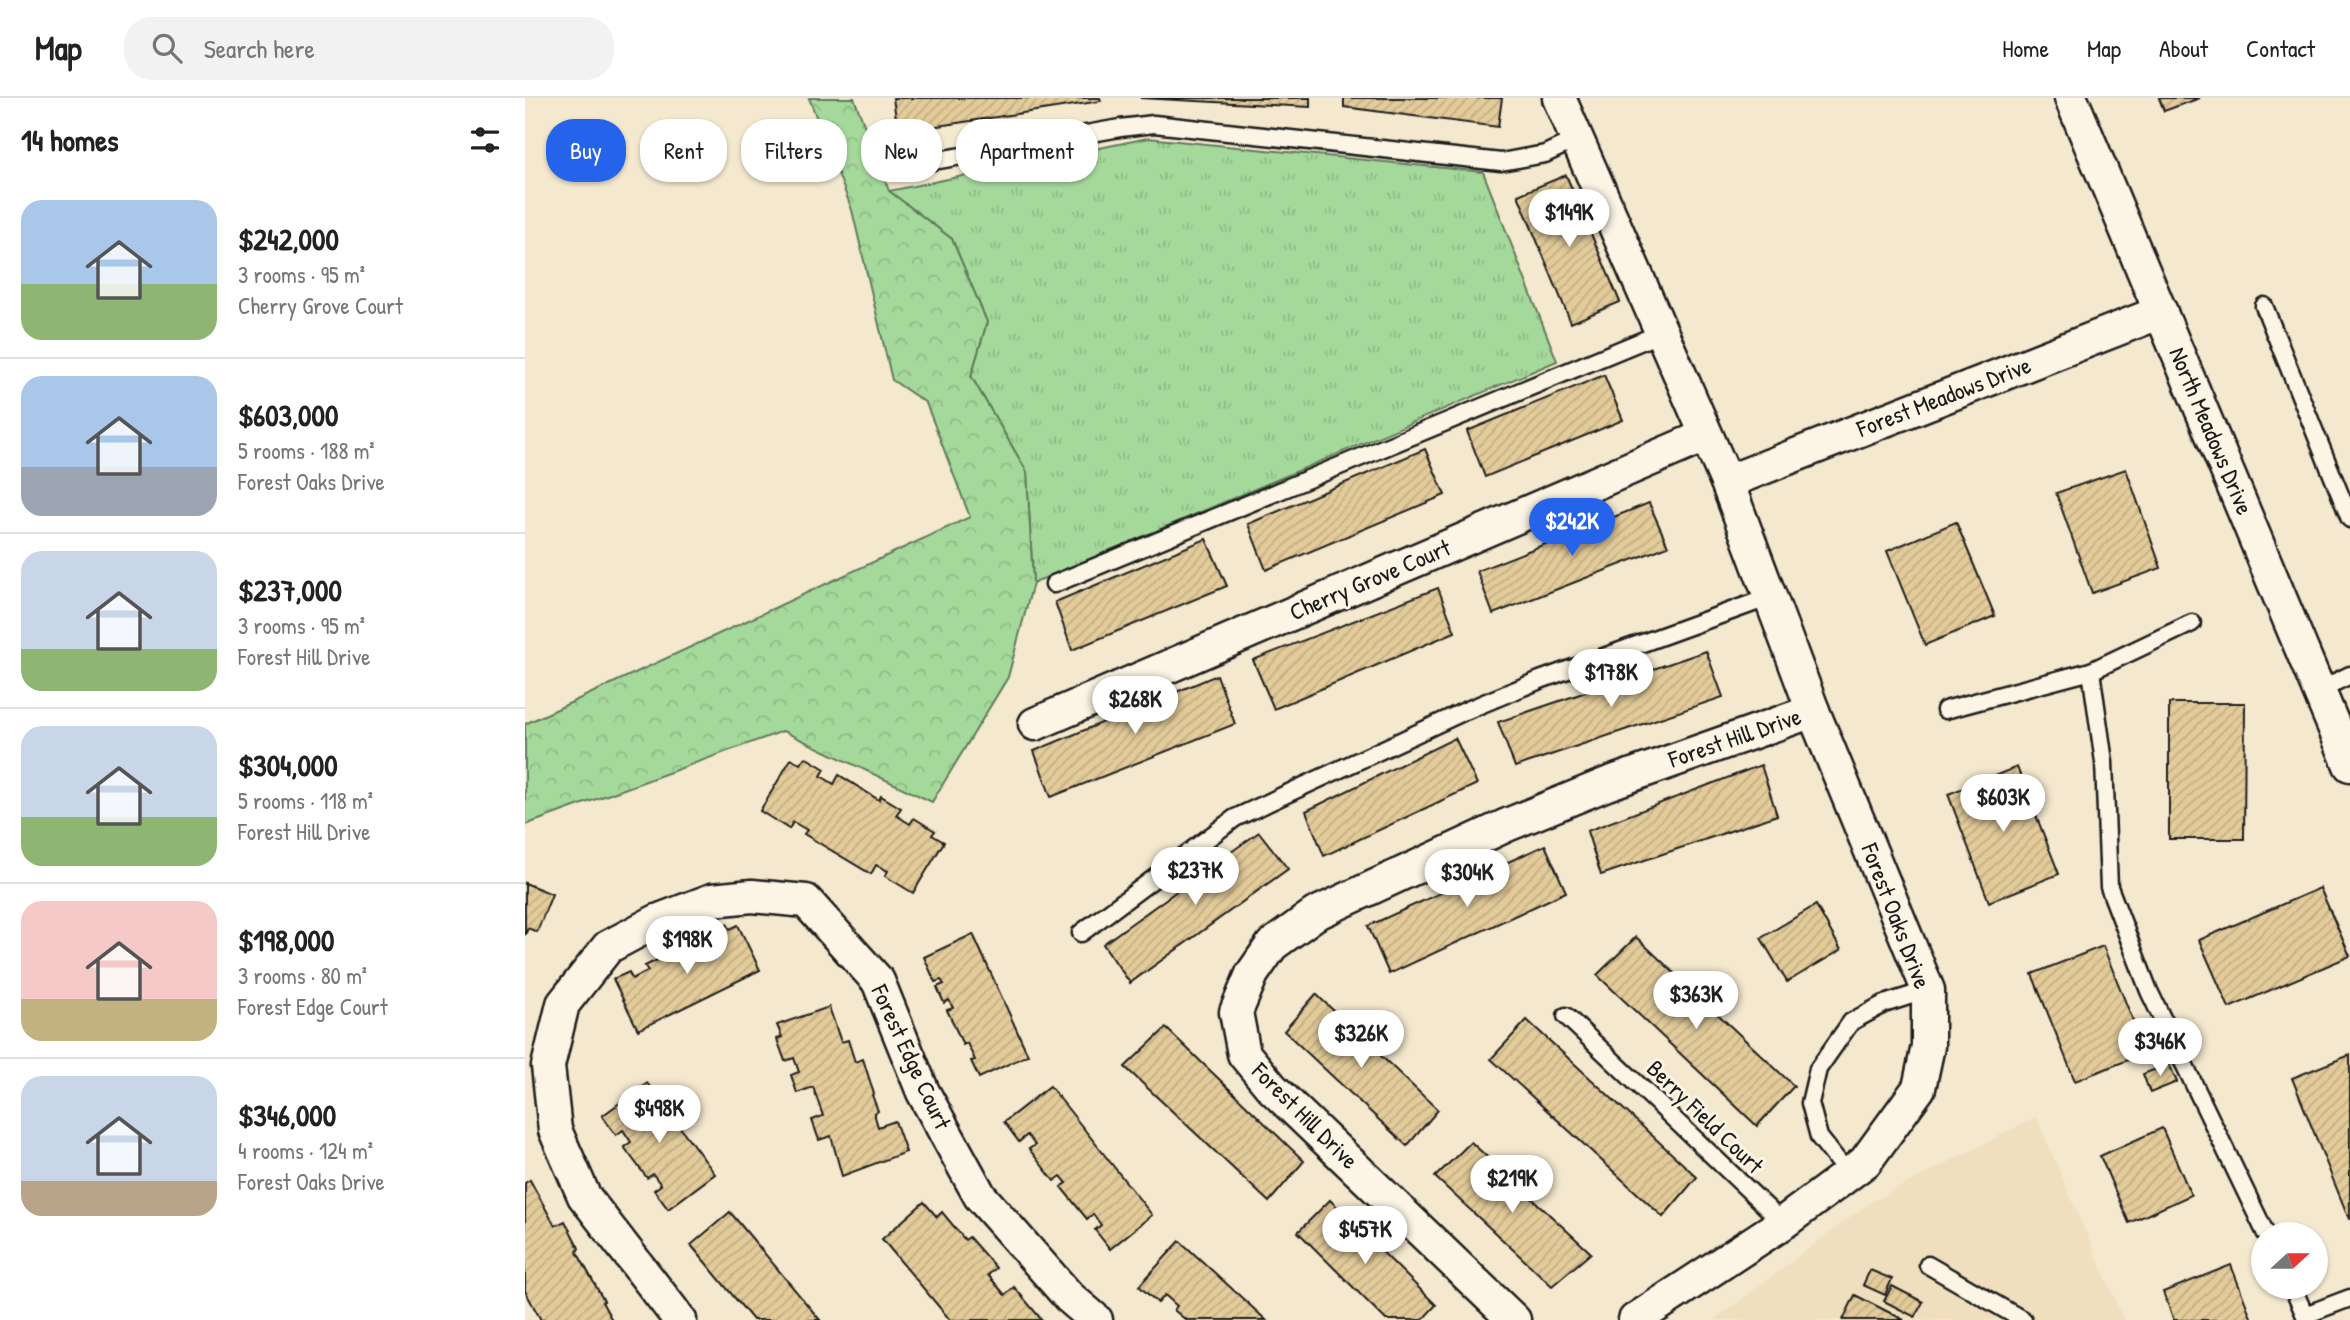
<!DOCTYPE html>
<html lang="en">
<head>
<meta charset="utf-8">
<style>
  :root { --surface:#fff; --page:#f2f2f2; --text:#222; --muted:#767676; --line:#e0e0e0; --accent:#2563eb }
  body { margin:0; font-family:"Patrick Hand",sans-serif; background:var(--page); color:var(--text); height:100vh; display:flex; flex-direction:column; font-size:26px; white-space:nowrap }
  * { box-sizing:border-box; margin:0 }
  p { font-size:23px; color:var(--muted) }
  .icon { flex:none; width:38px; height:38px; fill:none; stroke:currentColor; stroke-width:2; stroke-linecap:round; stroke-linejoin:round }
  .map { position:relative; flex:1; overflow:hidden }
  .details { display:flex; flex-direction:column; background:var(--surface); width:525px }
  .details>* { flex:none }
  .banner { position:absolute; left:21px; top:21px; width:665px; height:63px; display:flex; gap:14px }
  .needle { width:46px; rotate:69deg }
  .fabs { position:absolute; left:1726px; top:1124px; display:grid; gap:14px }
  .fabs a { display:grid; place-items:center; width:77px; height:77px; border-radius:50%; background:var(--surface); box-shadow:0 2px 5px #0004; font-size:35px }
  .price { position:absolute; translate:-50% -60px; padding:0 16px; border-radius:24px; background:#fff; color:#222; font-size:23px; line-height:46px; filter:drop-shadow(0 2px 4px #0008) }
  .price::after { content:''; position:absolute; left:50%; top:42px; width:21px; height:16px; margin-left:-10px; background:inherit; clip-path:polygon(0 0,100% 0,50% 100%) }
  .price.selected { background:var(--accent); color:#fff }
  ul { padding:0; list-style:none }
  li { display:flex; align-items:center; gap:21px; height:175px; padding:0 21px }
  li+li { border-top:2px solid var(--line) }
  li span { display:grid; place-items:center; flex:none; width:196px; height:140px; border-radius:21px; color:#555 }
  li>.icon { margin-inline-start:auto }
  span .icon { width:84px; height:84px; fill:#fffc; stroke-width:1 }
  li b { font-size:30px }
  h2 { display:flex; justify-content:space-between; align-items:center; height:84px; padding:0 21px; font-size:30px }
  .pill { padding:0 24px; border-radius:28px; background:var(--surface); box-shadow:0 2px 5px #0004; font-size:24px; line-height:63px }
  .pill.selected { background:var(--accent); color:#fff }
  header { display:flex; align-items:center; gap:42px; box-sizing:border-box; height:98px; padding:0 35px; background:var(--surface); border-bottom:2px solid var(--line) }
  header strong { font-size:33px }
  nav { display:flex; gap:38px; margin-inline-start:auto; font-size:24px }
  .search { width:490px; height:63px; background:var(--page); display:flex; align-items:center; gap:18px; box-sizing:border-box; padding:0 24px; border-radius:28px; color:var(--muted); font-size:26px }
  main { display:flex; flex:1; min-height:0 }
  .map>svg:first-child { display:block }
  .built { fill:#efdfbe }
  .grass { fill:url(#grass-tufts); stroke:#607a5c; stroke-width:2 }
  .forest { fill:url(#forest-crowns); stroke:#607a5c; stroke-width:2 }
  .building { fill:url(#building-hatch); stroke:#1c1c1c; stroke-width:2 }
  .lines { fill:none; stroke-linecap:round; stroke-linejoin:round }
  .service-casing { stroke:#1c1c1c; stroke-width:21 }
  .minor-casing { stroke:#1c1c1c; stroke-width:37 }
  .service { stroke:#fcf5e5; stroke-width:16 }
  .minor { stroke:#fcf5e5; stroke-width:32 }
  .labels { text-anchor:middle; stroke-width:6; stroke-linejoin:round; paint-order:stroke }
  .street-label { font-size:24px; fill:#1c1c1c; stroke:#fcf5e5 }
</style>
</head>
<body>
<header>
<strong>Map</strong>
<div class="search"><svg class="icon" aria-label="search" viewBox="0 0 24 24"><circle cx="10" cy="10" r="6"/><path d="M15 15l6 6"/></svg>Search here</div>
<nav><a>Home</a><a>Map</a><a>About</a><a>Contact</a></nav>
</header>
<main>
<section class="details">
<h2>14 homes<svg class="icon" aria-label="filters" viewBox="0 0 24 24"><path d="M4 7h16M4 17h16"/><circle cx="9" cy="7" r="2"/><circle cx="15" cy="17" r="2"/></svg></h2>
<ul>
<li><span style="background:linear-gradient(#a9c7e8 60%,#8fb573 0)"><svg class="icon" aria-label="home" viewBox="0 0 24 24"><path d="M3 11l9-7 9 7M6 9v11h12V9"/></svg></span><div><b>$242,000</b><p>3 rooms · 95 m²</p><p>Cherry Grove Court</p></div></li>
<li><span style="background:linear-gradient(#a9c7e8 65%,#9aa5b1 0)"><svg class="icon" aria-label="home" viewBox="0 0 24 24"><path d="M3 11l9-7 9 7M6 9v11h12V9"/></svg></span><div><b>$603,000</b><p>5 rooms · 188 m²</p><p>Forest Oaks Drive</p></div></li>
<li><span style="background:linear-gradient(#c9d6e8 70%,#8fb573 0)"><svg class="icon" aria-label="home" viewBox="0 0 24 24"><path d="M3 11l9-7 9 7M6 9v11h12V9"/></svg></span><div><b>$237,000</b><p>3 rooms · 95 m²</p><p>Forest Hill Drive</p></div></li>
<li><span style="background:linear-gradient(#c9d6e8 65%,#8fb573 0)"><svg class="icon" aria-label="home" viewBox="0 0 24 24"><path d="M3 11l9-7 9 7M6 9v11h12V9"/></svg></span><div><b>$304,000</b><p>5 rooms · 118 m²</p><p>Forest Hill Drive</p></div></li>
<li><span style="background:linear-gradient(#f6c9c9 70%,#c2b280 0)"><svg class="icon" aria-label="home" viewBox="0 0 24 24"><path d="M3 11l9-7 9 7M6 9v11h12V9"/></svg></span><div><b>$198,000</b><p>3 rooms · 80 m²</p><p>Forest Edge Court</p></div></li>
<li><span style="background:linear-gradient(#c9d6e8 75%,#b9a48a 0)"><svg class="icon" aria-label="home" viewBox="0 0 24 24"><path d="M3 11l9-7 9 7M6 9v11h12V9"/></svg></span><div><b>$346,000</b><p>4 rooms · 124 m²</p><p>Forest Oaks Drive</p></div></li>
</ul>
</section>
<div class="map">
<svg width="1825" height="1222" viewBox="0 0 1825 1222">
  <defs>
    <pattern id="grass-tufts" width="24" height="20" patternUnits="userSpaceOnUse" patternTransform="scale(1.75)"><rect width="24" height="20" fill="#a5d99b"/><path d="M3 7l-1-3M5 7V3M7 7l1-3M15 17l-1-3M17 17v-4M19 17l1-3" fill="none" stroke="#8dba85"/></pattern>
    <pattern id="forest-crowns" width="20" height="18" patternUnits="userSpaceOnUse" patternTransform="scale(1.75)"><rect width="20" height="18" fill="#a5d99b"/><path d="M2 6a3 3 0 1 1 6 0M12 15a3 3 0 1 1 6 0" fill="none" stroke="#8dba85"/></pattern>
    <pattern id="building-hatch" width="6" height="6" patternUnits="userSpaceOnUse" patternTransform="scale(1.75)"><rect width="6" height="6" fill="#e3cb9a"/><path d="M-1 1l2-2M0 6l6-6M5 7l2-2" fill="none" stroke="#c2ae84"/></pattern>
  </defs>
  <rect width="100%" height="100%" fill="#f4e8ce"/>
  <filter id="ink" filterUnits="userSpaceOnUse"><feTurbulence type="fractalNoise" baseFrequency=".0143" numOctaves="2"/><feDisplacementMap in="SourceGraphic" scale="14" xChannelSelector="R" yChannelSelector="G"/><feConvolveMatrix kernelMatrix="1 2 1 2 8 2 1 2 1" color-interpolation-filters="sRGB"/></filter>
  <g filter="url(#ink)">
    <path class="built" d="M1511 1019 1599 1222H1189L1344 1105Z"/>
    <path class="grass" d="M623 40 958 74 1032 263 508 485 502 374 446 278 462 224 427 141 364 93Z"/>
    <path class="forest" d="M284 0H329L364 93 427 141 462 224 446 278 502 374 508 485 483 579 407 704 258 633 0 727V626L445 419 401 305 367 282 327 112Z"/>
    <g class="building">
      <path d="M368 0H575L576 3 373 34Z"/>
      <path d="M615 0H785V9Z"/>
      <path d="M819 0H977L973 29 819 9Z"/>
      <path d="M1634 0H1675L1639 13Z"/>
      <path d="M1041 77 1095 204 1046 225 993 97Z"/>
      <path d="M1079 277 1098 322 960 379 942 333Z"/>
      <path d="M900 351 920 397 741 472 723 426Z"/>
      <path d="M1601 371 1636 470 1567 495 1531 395Z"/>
      <path d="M1124 405 1143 448 968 516 952 473Z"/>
      <path d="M1431 424 1470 518 1400 547 1362 453Z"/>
      <path d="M681 441 702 488 547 552 530 504Z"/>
      <path d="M913 490 930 534 749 611 728 562Z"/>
      <path d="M1181 553 1198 599 990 669 973 624Z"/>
      <path d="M692 577 710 626 526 699 509 653Z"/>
      <path d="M1644 605H1720L1719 741H1644Z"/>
      <path d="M930 640 952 686 799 758 781 713Z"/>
      <path d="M280 659 300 671 296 678 309 686 314 677 354 702 356 698 376 710 371 717 385 726 389 720 410 733 407 737 419 744 388 795 360 778 363 773 351 767 346 776 279 736 282 732 268 724 264 731 235 713 266 661 275 666Z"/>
      <path d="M1236 667 1252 717 1076 777 1062 733Z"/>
      <path d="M1492 669 1534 776 1464 804 1423 696Z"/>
      <path d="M734 734 763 771 605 885 578 846Z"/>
      <path d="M1020 747 1041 794 864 876 843 828Z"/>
      <path d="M0 785 27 796 12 834 3 830 0 837Z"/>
      <path d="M1795 790 1825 858 1704 910 1674 842Z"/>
      <path d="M1291 807 1316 852 1262 884 1236 840Z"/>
      <path d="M202 826 205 831 213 827 235 872 113 932 88 881 104 874 107 881 123 873 120 868 153 852 155 858 170 850 167 843Z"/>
      <path d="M448 836 503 957 454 980 446 963 450 962 442 945 438 947 422 912 428 910 424 902 419 905 412 889 419 886 416 882 410 884 399 859Z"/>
      <path d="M1111 839 1269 988 1232 1028 1072 877Z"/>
      <path d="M1578 848 1621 955 1550 983 1507 876Z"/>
      <path d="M791 896 913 1012 882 1048 759 933Z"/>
      <path d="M304 909 316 944 323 942 330 964 338 961 349 996 347 997 353 1013 349 1015 353 1029 370 1023 381 1054 317 1078 306 1038 294 1042 287 1022 298 1018 288 989 272 995 266 977 274 974 269 960 260 963 252 941 257 939 252 927Z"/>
      <path d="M1002 922 1172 1079 1138 1119 966 961Z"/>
      <path d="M641 930 779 1063 744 1104 600 969Z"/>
      <path d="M1825 957V1121H1824L1767 980Z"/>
      <path d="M1644 966 1652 984 1625 995 1618 976Z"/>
      <path d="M122 985 190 1076 143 1111 129 1092 136 1087 128 1076 122 1080 99 1049 106 1044 98 1032 91 1037 77 1018Z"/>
      <path d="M525 988 627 1117 585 1151 570 1132 576 1127 568 1116 562 1121 536 1089 542 1085 536 1078 529 1083 504 1051 510 1047 502 1037 494 1044 479 1024Z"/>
      <path d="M1637 1030 1666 1097 1604 1125 1575 1058Z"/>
      <path d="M946 1044 1066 1155 1027 1188 910 1079Z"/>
      <path d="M5 1082 30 1128 40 1123 54 1150 52 1154 79 1203 77 1204 87 1222H16L0 1193V1085Z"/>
      <path d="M805 1102 911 1207 897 1222H861L773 1134Z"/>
      <path d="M399 1104 412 1119 417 1114 440 1142 444 1139 471 1170 463 1177 480 1197 489 1189 517 1222H425L357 1141Z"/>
      <path d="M205 1114 295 1222H228L166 1147Z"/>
      <path d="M655 1143 741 1222H661L649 1212 652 1208 640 1197 633 1205 614 1188Z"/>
      <path d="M1706 1167 1727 1222H1649L1638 1194Z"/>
      <path d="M1345 1172 1367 1181 1360 1197 1338 1187Z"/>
      <path d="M1367 1188 1398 1204 1390 1219 1359 1203Z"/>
      <path d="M1330 1197 1379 1222H1318Z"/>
    </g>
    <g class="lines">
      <defs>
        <g id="service">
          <path d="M380 68 595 30 629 26 976 64 1020 56 1052 41"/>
          <path d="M1739 208 1825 421"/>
          <path d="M529 486 1136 235"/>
          <path d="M1566 573 1667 525"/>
          <path d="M1794 592 1825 577"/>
          <path d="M1420 612 1566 573 1579 664 1584 789 1624 893 1741 1136"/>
          <path d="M556 835 710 720 940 613 1015 582 1245 499"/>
          <path d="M1041 918 1258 1125"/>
          <path d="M1323 1076 1294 1039 1285 1005 1293 971 1326 924 1359 906 1403 892"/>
          <path d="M1403 1167 1498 1222"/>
          <path d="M1767 1188 1782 1222"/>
          <path d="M1780 1217 1825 1200"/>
        </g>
        <g id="minor">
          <path d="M1034 0 1202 384 1288 613 1403 892V948L1394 990 1340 1064 1258 1125 1110 1222"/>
          <path d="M1546 0 1825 667"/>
          <path d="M1202 384 1636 214"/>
          <path d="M510 626 1180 338"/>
          <path d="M155 1222 59 1098 30 1032 23 968 38 906 83 849 132 823 187 802 227 798 281 803 353 883 398 994 455 1098 544 1199 571 1222"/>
          <path d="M989 1222 747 990 719 956 711 914 727 876 747 847 790 816 982 727 1082 686 1288 613"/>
        </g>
      </defs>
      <use href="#service" class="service-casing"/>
      <use href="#minor" class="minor-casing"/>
      <use href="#service" class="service"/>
      <use href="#minor" class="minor"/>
    </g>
  </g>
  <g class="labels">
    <g class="street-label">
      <text transform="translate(1419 299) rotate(-21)" y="8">Forest Meadows Drive</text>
      <text transform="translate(1686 333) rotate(67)" y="8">North Meadows Drive</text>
      <text transform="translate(845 482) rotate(-23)" y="8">Cherry Grove Court</text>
      <text transform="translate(1210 640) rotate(-19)" y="8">Forest Hill Drive</text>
      <text transform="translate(1371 818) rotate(69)" y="8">Forest Oaks Drive</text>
      <text transform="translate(386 959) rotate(65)" y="8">Forest Edge Court</text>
      <text transform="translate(780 1018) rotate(45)" y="8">Forest Hill Drive</text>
      <text transform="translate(1180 1019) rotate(44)" y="8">Berry Field Court</text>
    </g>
  </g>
</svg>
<div class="fabs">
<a><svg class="needle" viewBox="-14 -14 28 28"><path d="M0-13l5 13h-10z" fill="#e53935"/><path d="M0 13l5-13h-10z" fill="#767676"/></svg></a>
</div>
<b class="price" style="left:1044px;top:151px">$149K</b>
<b class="price selected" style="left:1047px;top:460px">$242K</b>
<b class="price" style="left:1086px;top:611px">$178K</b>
<b class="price" style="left:610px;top:638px">$268K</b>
<b class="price" style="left:1478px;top:736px">$603K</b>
<b class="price" style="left:670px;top:809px">$237K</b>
<b class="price" style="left:942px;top:811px">$304K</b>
<b class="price" style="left:162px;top:878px">$198K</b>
<b class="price" style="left:1171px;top:933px">$363K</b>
<b class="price" style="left:836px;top:972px">$326K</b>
<b class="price" style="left:1635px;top:980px">$346K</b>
<b class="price" style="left:134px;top:1047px">$498K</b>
<b class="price" style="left:987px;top:1117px">$219K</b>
<b class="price" style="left:840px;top:1168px">$457K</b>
<div class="banner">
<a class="pill selected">Buy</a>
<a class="pill">Rent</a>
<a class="pill">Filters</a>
<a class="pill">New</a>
<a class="pill">Apartment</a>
</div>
</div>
</main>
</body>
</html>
